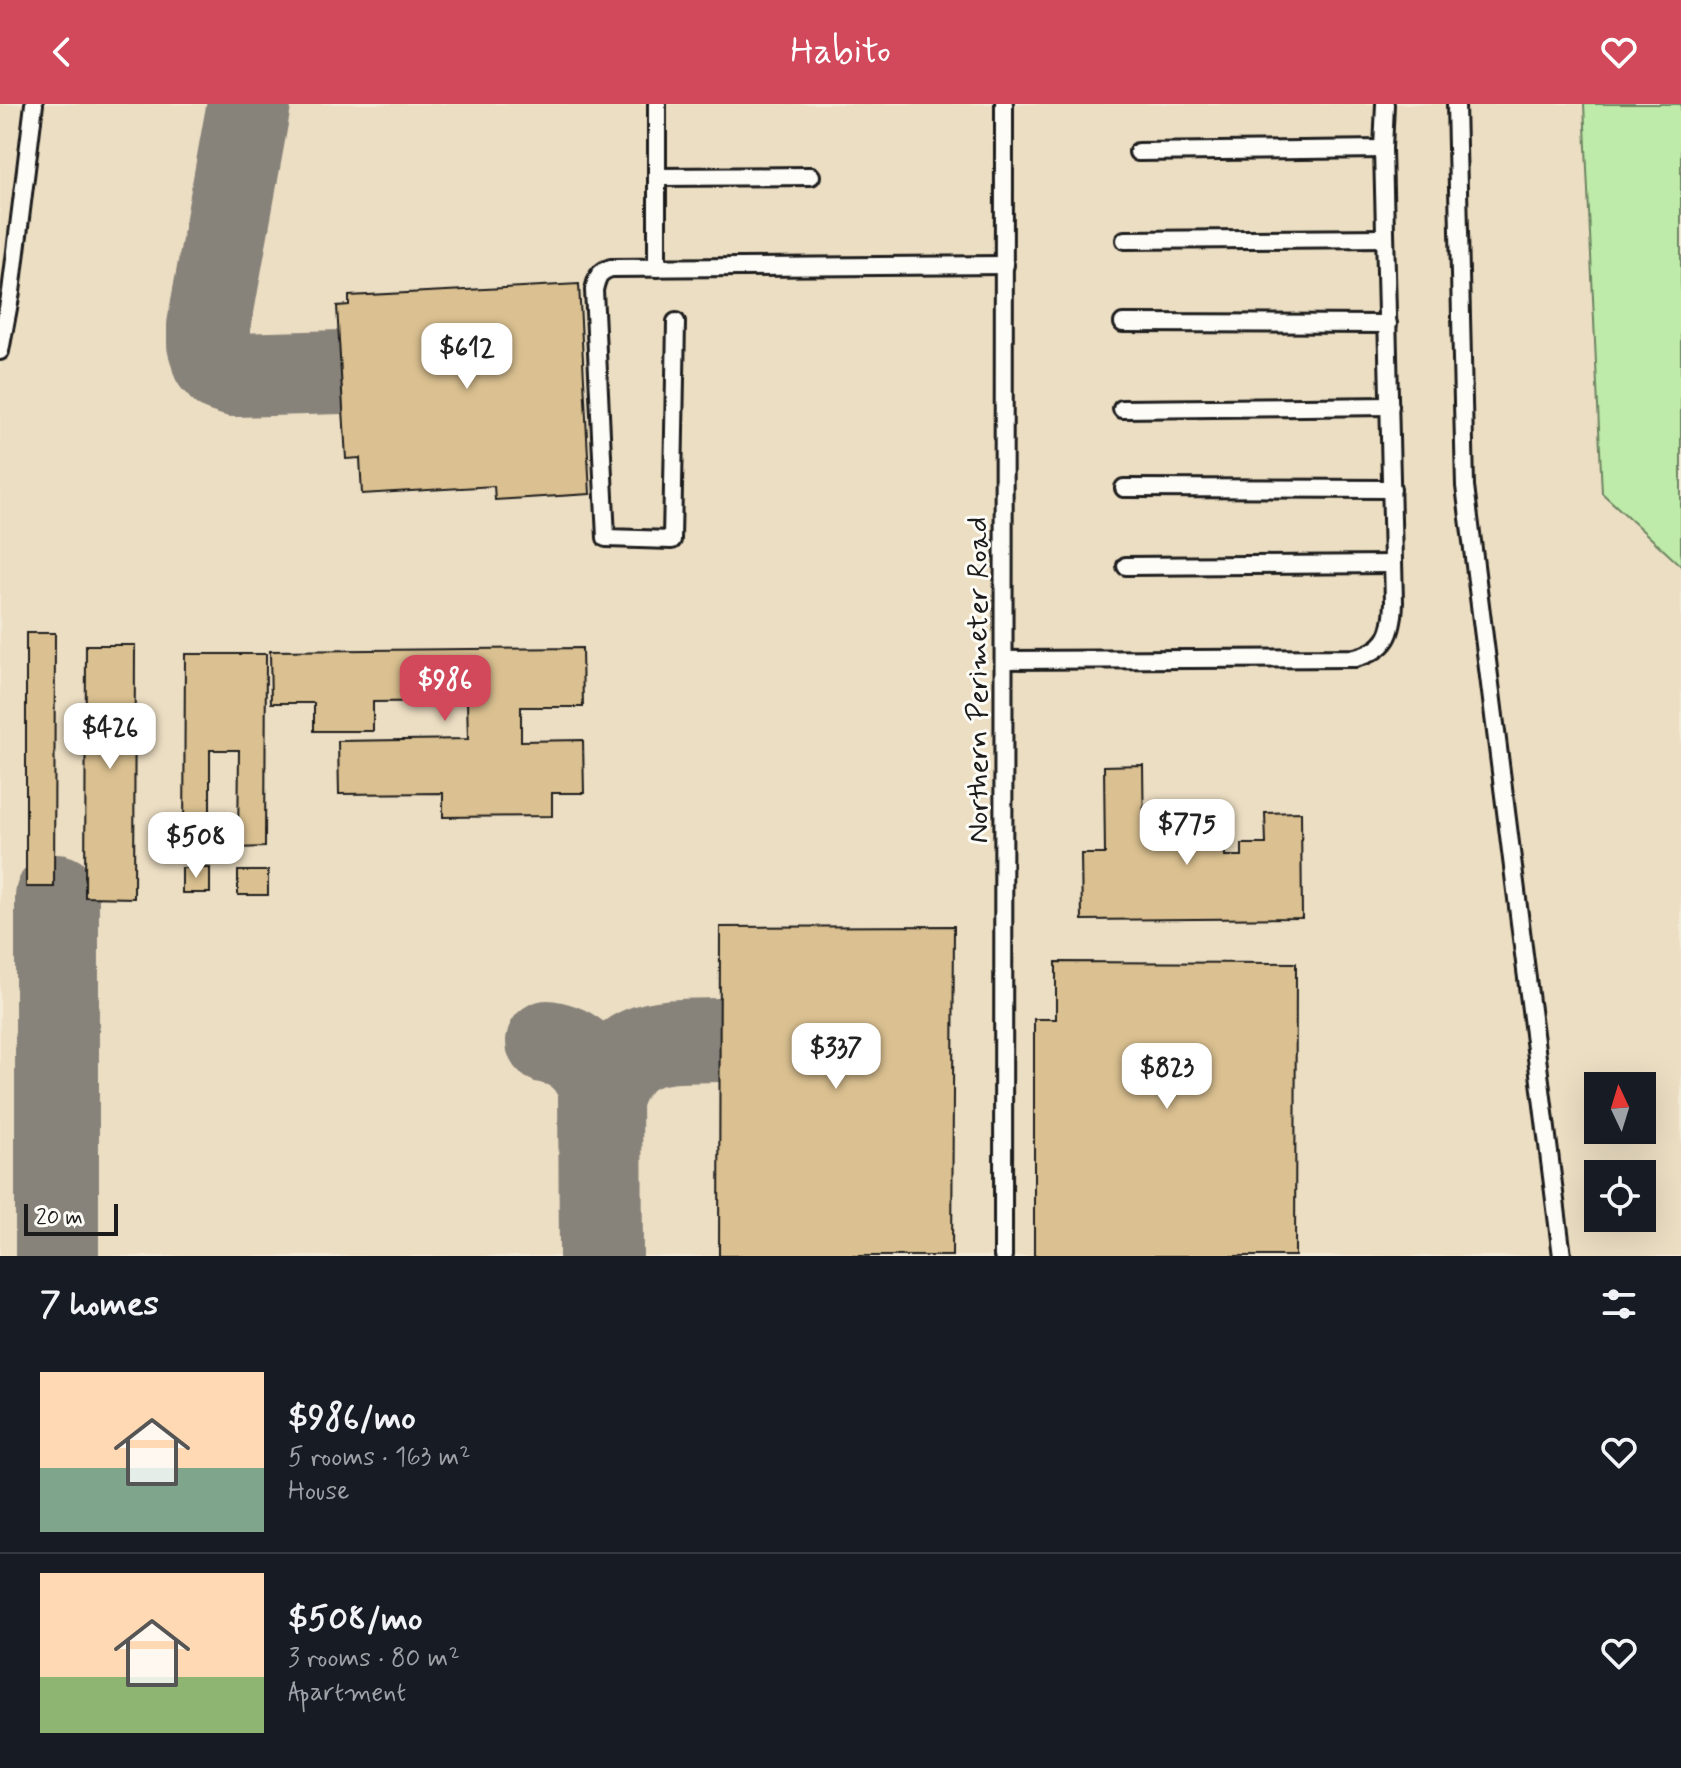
<!DOCTYPE html>
<html lang="en">
<head>
<meta charset="utf-8">
<style>
  :root { --surface:#171b24; --page:#242831; --text:#f1f3f6; --muted:#9ea1a6; --line:#363941; --accent:#d1495b }
  body { margin:0; font-family:Mynerve,sans-serif; background:var(--page); color:var(--text); height:100vh; display:flex; flex-direction:column; font-size:30px; white-space:nowrap }
  * { box-sizing:border-box; margin:0 }
  p { font-size:26px; color:var(--muted) }
  .icon { flex:none; width:44px; height:44px; fill:none; stroke:currentColor; stroke-width:2; stroke-linecap:round; stroke-linejoin:round }
  .map { position:relative; height:1152px; overflow:hidden }
  .side { display:flex; flex-direction:column; background:var(--surface); flex:1 }
  .side>* { flex:none }
  .needle { width:52px; rotate:356deg }
  .buttons { position:absolute; left:1584px; top:968px; display:grid; gap:16px }
  .buttons a { display:grid; place-items:center; width:72px; height:72px; border-radius:0px; background:var(--surface); box-shadow:0 8px 32px #0002; font-size:40px }
  .scale { position:absolute; left:24px; bottom:20px; width:94px; box-sizing:border-box; padding-left:8px; border:4px solid #1c1c1c; border-top:0; font-size:22px; line-height:28px; white-space:nowrap; color:#1c1c1c; -webkit-text-stroke:6px #fdfcf7; paint-order:stroke }
  .price { position:absolute; translate:-50% -68px; padding:0 18px; border-radius:16px; background:#fff; color:#222; font-size:26px; line-height:52px; filter:drop-shadow(0 2px 4px #0008) }
  .price::after { content:''; position:absolute; left:50%; top:48px; width:24px; height:18px; margin-left:-12px; background:inherit; clip-path:polygon(0 0,100% 0,50% 100%) }
  .price.active { background:var(--accent); color:#fff }
  ul { padding:0; list-style:none }
  li { display:flex; align-items:center; gap:24px; height:200px; padding:0 40px }
  li+li { border-top:2px solid var(--line) }
  li span { display:grid; place-items:center; flex:none; width:224px; height:160px; border-radius:0px; color:#555 }
  li>.icon { margin-inline-start:auto }
  span .icon { width:96px; height:96px; fill:#fffc; stroke-width:1 }
  li b { font-size:34px }
  h2 { display:flex; justify-content:space-between; align-items:center; height:96px; padding:0 40px; font-size:34px }
  header { display:flex; justify-content:space-between; align-items:center; height:104px; padding:0 40px; background:var(--accent); color:#fff; font-size:36px; font-weight:600 }
  .map>svg:first-child { display:block }
  .built { fill:#ecdec3; fill-rule:evenodd }
  .green { fill:#beeba9; stroke:#6d8462; stroke-width:2 }
  .lines { fill:none; stroke-linecap:round; stroke-linejoin:round }
  .taxiway { stroke:#88837a; stroke-width:84 }
  .building { fill:#dbc191; stroke:#1c1c1c; stroke-width:2 }
  .lane-casing { stroke:#1c1c1c; stroke-width:22 }
  .lane { stroke:#fdfcf7; stroke-width:16 }
  .labels { text-anchor:middle; stroke-width:6; stroke-linejoin:round; paint-order:stroke }
  .street-label { font-size:30px; fill:#1c1c1c; stroke:#fdfcf7 }
</style>
</head>
<body>
<header><svg class="icon" aria-label="back" viewBox="0 0 24 24"><path d="M15 5l-7 7 7 7"/></svg>Habito<svg class="icon" aria-label="heart" viewBox="0 0 24 24"><path d="M12 20l-8-8c-3-5 5-10 8-4 3-6 11-1 8 4z"/></svg></header>
<div class="map">
<svg width="1681" height="1152" viewBox="0 0 1681 1152">
  <rect width="100%" height="100%" fill="#f3ead8"/>
  <filter id="ink" filterUnits="userSpaceOnUse"><feTurbulence type="fractalNoise" baseFrequency=".0125" numOctaves="2"/><feDisplacementMap in="SourceGraphic" scale="16" xChannelSelector="R" yChannelSelector="G"/><feConvolveMatrix kernelMatrix="1 2 1 2 8 2 1 2 1" color-interpolation-filters="sRGB"/></filter>
  <g filter="url(#ink)">
    <path class="built" d="M0 0H1681V1152H0ZM1598 982H1642V1026H1598ZM1598 1070H1642V1114H1598Z"/>
    <path class="green" d="M1584 0H1681V462L1602 389Z"/>
    <g class="lines">
      <g class="taxiway">
        <path d="M249 0 209 222V240L214 258 222 267 235 271 341 268"/>
        <path d="M548 938C575 942 593 961 600 986L601 1152"/>
        <path d="M600 996C619 932 664 937 720 936"/>
        <path d="M57 1152V792"/>
      </g>
    </g>
    <g class="building">
      <path d="M579 180 590 390 495 396 494 382 362 390 360 354 346 355 337 202 349 201V192Z"/>
      <path d="M26 529H55L54 783H26Z"/>
      <path d="M86 541H135L134 794 85 793Z"/>
      <path d="M582 544 583 603H521V637L583 636 584 689H552V712L443 713V689L339 690 338 637 468 635 467 597 373 598V627H314V599H271L270 547Z"/>
      <path d="M185 550H266L265 743 238 744 239 646H210V743H184Z"/>
      <path d="M1143 661 1144 735 1224 734 1225 752H1242V740H1266L1265 709 1301 708 1302 814 1082 816 1081 750H1105L1104 662Z"/>
      <rect x="182" y="764" width="28" height="25"/>
      <rect x="238" y="767" width="30" height="24"/>
      <path d="M954 822 952 1152H719L720 823Z"/>
      <path d="M1056 858 1296 859 1295 1152H1034V915H1056Z"/>
    </g>
    <g class="lines">
      <defs>
        <g id="lane">
          <path d="M657 0V73"/>
          <path d="M1456 0 1465 382 1562 1152"/>
          <path d="M1138 48 1383 45"/>
          <path d="M1125 136 1385 134"/>
          <path d="M657 164V73L811 72"/>
          <path d="M676 218 672 436 606 434 594 186C597 174 598 168 611 164L1005 161"/>
          <path d="M1123 219 1388 220"/>
          <path d="M0 247 11 188 34 0"/>
          <path d="M1122 305 1390 302"/>
          <path d="M1124 384 1392 385"/>
          <path d="M1126 462 1393 460"/>
          <path d="M1005 556 1355 554C1387 546 1393 530 1394 498L1383 45 1385 0"/>
          <path d="M1003 1152 1004 0"/>
        </g>
      </defs>
      <use href="#lane" class="lane-casing"/>
      <use href="#lane" class="lane"/>
    </g>
  </g>
  <g class="labels">
    <g class="street-label">
      <text transform="translate(977 576) rotate(-90)" y="10">Northern Perimeter Road</text>
    </g>
  </g>
</svg>
<div class="buttons">
<a><svg class="needle" viewBox="-14 -14 28 28"><path d="M0-13l5 13h-10z" fill="#e53935"/><path d="M0 13l5-13h-10z" fill="#9ea1a6"/></svg></a>
<a><svg class="icon" aria-label="locate" viewBox="0 0 24 24"><circle cx="12" cy="12" r="6"/><path d="M12 2v4M12 18v4M2 12h4M18 12h4"/></svg></a>
</div>
<div class="scale">20 m</div>
<b class="price" style="left:467px;top:287px">$612</b>
<b class="price active" style="left:445px;top:619px">$986</b>
<b class="price" style="left:110px;top:667px">$426</b>
<b class="price" style="left:1187px;top:763px">$775</b>
<b class="price" style="left:196px;top:776px">$508</b>
<b class="price" style="left:836px;top:987px">$337</b>
<b class="price" style="left:1167px;top:1007px">$823</b>
</div>
<section class="side">
<h2>7 homes<svg class="icon" aria-label="filters" viewBox="0 0 24 24"><path d="M4 7h16M4 17h16"/><circle cx="9" cy="7" r="2"/><circle cx="15" cy="17" r="2"/></svg></h2>
<ul>
<li><span style="background:linear-gradient(#ffd9b3 60%,#7fa58c 0)"><svg class="icon" aria-label="home" viewBox="0 0 24 24"><path d="M3 11l9-7 9 7M6 9v11h12V9"/></svg></span><div><b>$986/mo</b><p>5 rooms · 163 m²</p><p>House</p></div><svg class="icon" aria-label="heart" viewBox="0 0 24 24"><path d="M12 20l-8-8c-3-5 5-10 8-4 3-6 11-1 8 4z"/></svg></li>
<li><span style="background:linear-gradient(#ffd9b3 65%,#8fb573 0)"><svg class="icon" aria-label="home" viewBox="0 0 24 24"><path d="M3 11l9-7 9 7M6 9v11h12V9"/></svg></span><div><b>$508/mo</b><p>3 rooms · 80 m²</p><p>Apartment</p></div><svg class="icon" aria-label="heart" viewBox="0 0 24 24"><path d="M12 20l-8-8c-3-5 5-10 8-4 3-6 11-1 8 4z"/></svg></li>
</ul>
</section>
</body>
</html>
